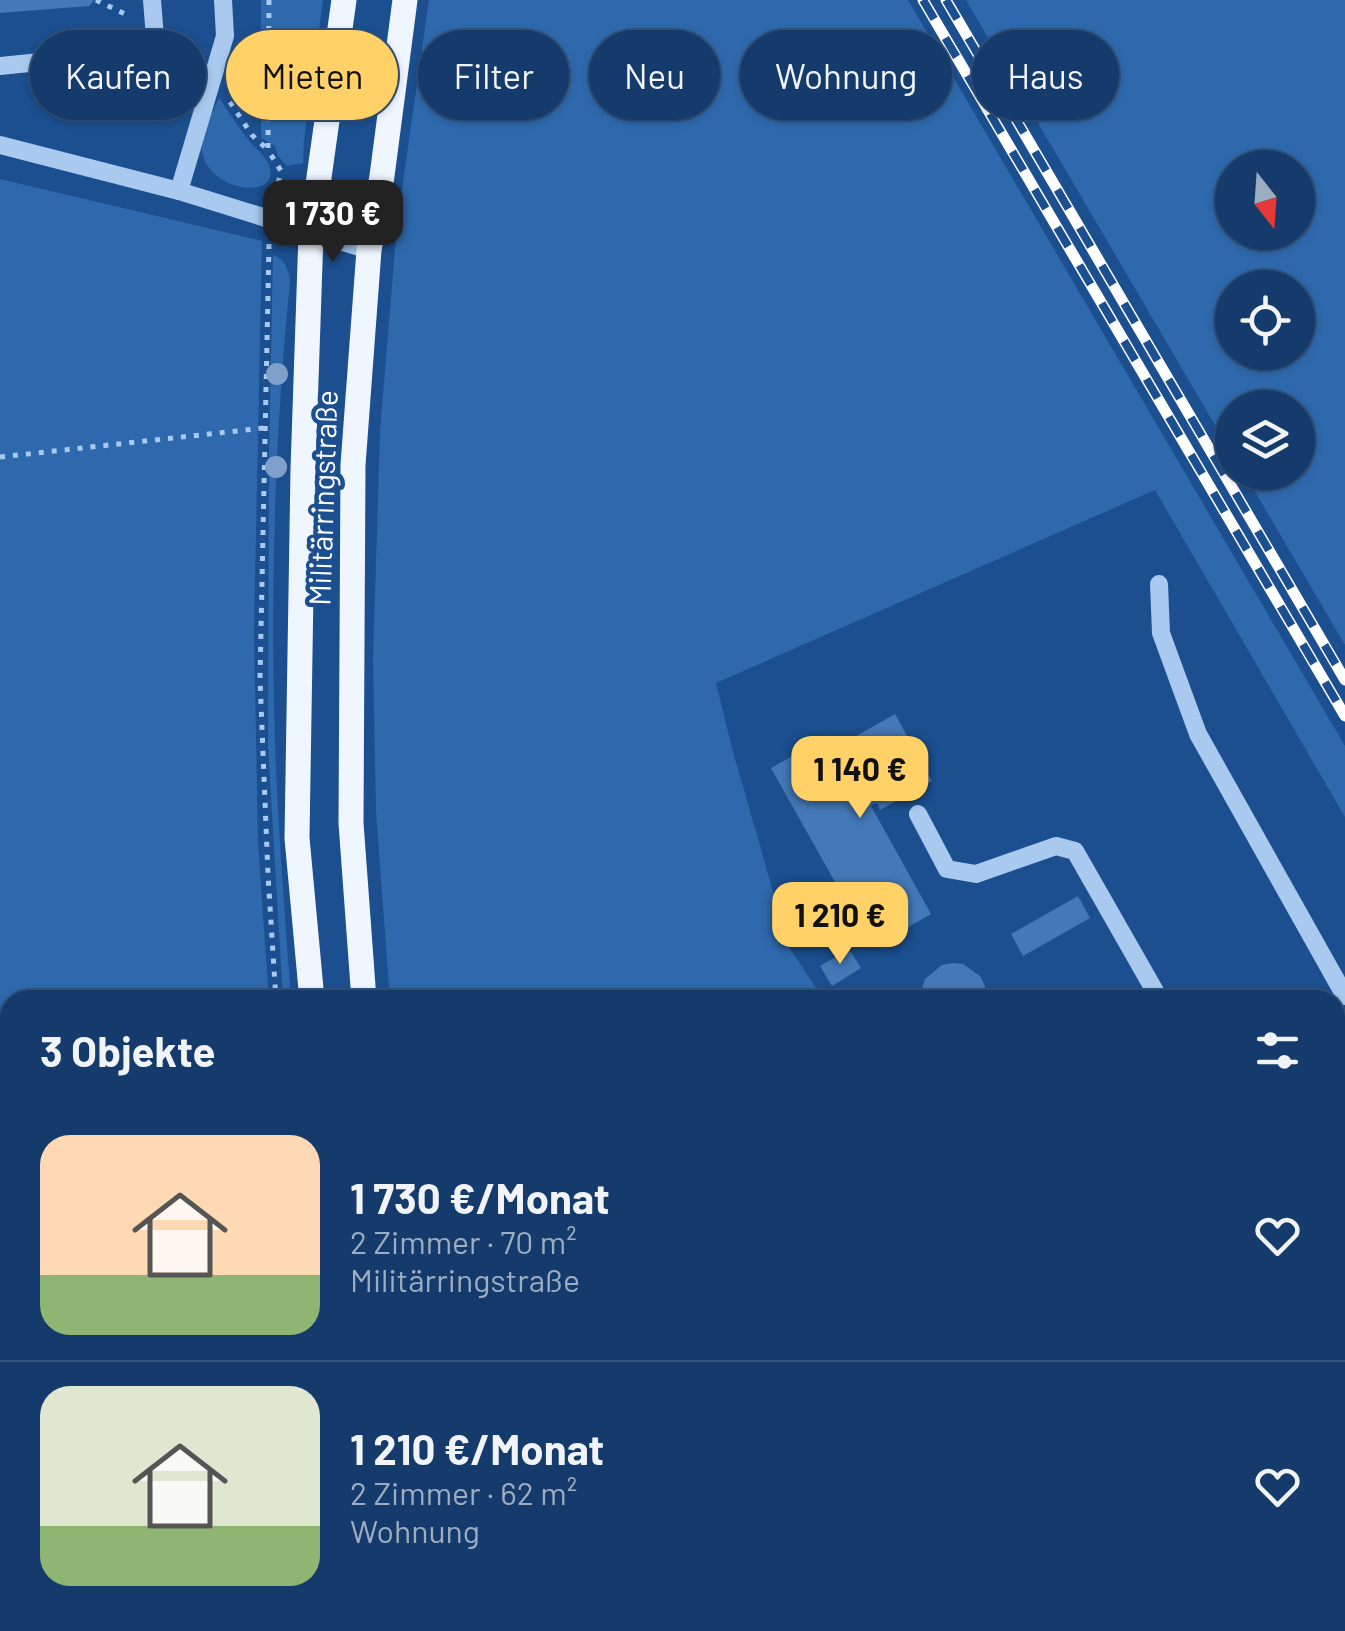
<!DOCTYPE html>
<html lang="de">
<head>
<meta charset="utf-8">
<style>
  :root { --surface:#143b6b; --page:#214673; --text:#f1f3f6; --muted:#9dadc1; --line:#33557e; --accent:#ffd166 }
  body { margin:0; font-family:Barlow,sans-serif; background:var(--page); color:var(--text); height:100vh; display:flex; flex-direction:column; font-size:38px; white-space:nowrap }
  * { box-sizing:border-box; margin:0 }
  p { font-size:32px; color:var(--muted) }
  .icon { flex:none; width:55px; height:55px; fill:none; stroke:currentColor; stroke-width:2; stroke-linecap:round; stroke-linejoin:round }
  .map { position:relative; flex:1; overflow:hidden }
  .details { position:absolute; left:0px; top:990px; width:1345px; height:642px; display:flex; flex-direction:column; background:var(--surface); border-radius:30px 30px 0 0; box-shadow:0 2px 8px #0004,0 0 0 2px var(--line) }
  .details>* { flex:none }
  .top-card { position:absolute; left:30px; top:30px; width:1285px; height:90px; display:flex; gap:20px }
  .needle { width:65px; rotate:163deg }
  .controls { position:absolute; left:1215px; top:150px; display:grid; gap:20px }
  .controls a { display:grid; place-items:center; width:100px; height:100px; border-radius:50%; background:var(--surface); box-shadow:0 2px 8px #0004,0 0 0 2px var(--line); font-size:50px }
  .price { position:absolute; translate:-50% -85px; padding:0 22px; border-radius:20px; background:var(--accent); color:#111; font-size:32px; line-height:65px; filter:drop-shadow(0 2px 5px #0008) }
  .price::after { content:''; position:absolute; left:50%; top:60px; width:30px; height:22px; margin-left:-15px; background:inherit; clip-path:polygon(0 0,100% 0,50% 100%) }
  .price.active { background:#222; color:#fff }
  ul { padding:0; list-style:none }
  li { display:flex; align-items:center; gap:30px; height:250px; padding:0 40px }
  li+li { border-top:2px solid var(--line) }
  li span { display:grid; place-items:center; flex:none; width:280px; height:200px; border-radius:30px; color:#555 }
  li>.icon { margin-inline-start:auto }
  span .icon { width:120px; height:120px; fill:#fffc; stroke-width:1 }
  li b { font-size:42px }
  h2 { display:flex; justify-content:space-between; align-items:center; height:120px; padding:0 40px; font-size:42px }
  .pill { padding:0 35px; border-radius:45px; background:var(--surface); box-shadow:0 2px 8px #0004,0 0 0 2px var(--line); font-size:35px; line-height:90px }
  .pill.active { background:var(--accent); color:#111 }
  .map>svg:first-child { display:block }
  .green { fill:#2e69ad; fill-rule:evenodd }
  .building { fill:#4478b7 }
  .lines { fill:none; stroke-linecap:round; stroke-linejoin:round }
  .path { stroke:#a9c9ee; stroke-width:5; stroke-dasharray:5 8; stroke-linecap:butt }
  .minor { stroke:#a9c9ee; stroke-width:18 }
  .major { stroke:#f0f6ff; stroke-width:25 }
  .rail-casing { stroke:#fff; stroke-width:11 }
  .rail { stroke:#1b4f8f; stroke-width:8; stroke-dasharray:22; stroke-linecap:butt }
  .tree { fill:#7ea0ca }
  .labels { text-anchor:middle; stroke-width:9; stroke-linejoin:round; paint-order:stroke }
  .street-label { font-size:30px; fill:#fff; stroke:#1b4f8f }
</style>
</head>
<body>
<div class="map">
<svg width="1345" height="1631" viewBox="0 0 1345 1631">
  <rect width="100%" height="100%" fill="#1b4f8f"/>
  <g class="green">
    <path d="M261 0H323L304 139 303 163 287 166 278 156 275 146 261 138Z"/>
    <path d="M429 0H908L1345 746V817L1155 490 716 683 732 748 789 947 824 1000H390L376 812 373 659 380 431 397 224Z"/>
    <path d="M966 0H1345V645L1244 473 1298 472V408H1232V454ZM1232 168H1298V232H1232ZM1232 288H1298V352H1232Z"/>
    <path d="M219 98C230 113 239 129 251 143 258 151 267 157 270 168 279 203 197 190 202 142 204 126 213 112 219 98Z"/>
    <path d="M0 179 262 241 254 631 258 843 269 1000H10V1410L0 1413Z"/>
    <path d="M273 255C285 259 288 269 290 281 275 432 270 591 275 743 278 829 285 914 291 1000H283L268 746 269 453Z"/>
    <path d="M10 1508V1622H328V1631H0V1511Z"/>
    <path d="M1288 1622 1296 1631H442V1623Z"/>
  </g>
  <g class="building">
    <path d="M0 0H94L89 6 0 13Z"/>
    <path d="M895 714 932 781 880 810 877 803 871 806 931 914 872 948 771 768 830 735 837 747Z"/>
    <path d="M1078 896 1090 918 1023 956 1011 934Z"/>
    <path d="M849 949 861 968 832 986 820 966Z"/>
    <path d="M952 963 963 964 980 976 985 986 986 1000H921L922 989 925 979 942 965Z"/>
  </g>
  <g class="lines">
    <g class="path">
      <path d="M96 0 131 17"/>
      <path d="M269 0 268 150 281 171 275 198"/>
      <path d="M230 102 252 135 268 150"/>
      <path d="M269 244 260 679 268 875 276 1000"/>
      <path d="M0 457 264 428"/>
      <path d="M0 1423 10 1420"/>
    </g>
    <g class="minor">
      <path d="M0 66 156 50 152 0"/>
      <path d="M0 145 179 191 369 250"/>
      <path d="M179 191 225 36 223 0"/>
      <path d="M1159 584 1161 633 1198 734 1345 996"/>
      <path d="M918 814 947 869 976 874 1056 846 1075 851 1160 1000"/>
      <path d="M1335 1193 1345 1210"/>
      <path d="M1335 1261 1345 1257"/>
      <path d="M1335 1388 1345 1406"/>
    </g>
    <g class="major">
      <path d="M312 1000 297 838 303 469 311 234 344 0"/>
      <path d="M364 1000 351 823 353 465 369 250 382 176 405 0"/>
      <path d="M0 1470 10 1467"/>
      <path d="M358 1622V1631"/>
      <path d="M412 1622V1631"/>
      <path d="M1322 1622 1331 1631"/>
    </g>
    <defs>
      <g id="rail">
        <path d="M923 0 1345 716"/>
        <path d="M946 0 1345 680"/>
      </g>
    </defs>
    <use href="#rail" class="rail-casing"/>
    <use href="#rail" class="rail"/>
  </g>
  <g class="tree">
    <circle cx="277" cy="374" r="11"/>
    <circle cx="276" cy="467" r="11"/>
  </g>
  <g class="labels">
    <g class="street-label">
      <text transform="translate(324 498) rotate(-88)" y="10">Militärringstraße</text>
    </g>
  </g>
</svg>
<div class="controls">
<a><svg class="needle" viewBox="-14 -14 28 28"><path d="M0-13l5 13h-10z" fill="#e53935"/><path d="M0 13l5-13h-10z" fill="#9dadc1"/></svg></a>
<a><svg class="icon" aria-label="locate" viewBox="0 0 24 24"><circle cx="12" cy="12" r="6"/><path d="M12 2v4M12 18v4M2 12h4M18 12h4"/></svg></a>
<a><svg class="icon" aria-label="layers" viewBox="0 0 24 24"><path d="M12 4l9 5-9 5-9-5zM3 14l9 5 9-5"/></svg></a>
</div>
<b class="price active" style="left:333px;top:265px">1 730 €</b>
<b class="price" style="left:860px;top:821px">1 140 €</b>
<b class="price" style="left:840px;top:967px">1 210 €</b>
<div class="top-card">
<a class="pill">Kaufen</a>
<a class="pill active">Mieten</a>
<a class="pill">Filter</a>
<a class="pill">Neu</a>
<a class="pill">Wohnung</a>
<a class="pill">Haus</a>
</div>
<section class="details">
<h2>3 Objekte<svg class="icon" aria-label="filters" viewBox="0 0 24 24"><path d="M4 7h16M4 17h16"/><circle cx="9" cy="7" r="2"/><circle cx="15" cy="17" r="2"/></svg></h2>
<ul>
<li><span style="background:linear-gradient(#ffd9b3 70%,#8fb573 0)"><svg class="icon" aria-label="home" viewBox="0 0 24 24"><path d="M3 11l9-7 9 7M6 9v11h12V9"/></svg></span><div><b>1 730 €/Monat</b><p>2 Zimmer · 70 m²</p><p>Militärringstraße</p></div><svg class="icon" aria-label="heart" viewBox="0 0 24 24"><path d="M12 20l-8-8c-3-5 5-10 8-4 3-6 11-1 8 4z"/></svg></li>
<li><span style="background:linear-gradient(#dfe7d0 70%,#8fb573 0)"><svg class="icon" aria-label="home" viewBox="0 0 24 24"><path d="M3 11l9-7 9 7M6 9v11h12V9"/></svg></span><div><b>1 210 €/Monat</b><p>2 Zimmer · 62 m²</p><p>Wohnung</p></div><svg class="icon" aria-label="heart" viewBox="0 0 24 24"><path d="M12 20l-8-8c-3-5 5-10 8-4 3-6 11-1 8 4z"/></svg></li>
</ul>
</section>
</div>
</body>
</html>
